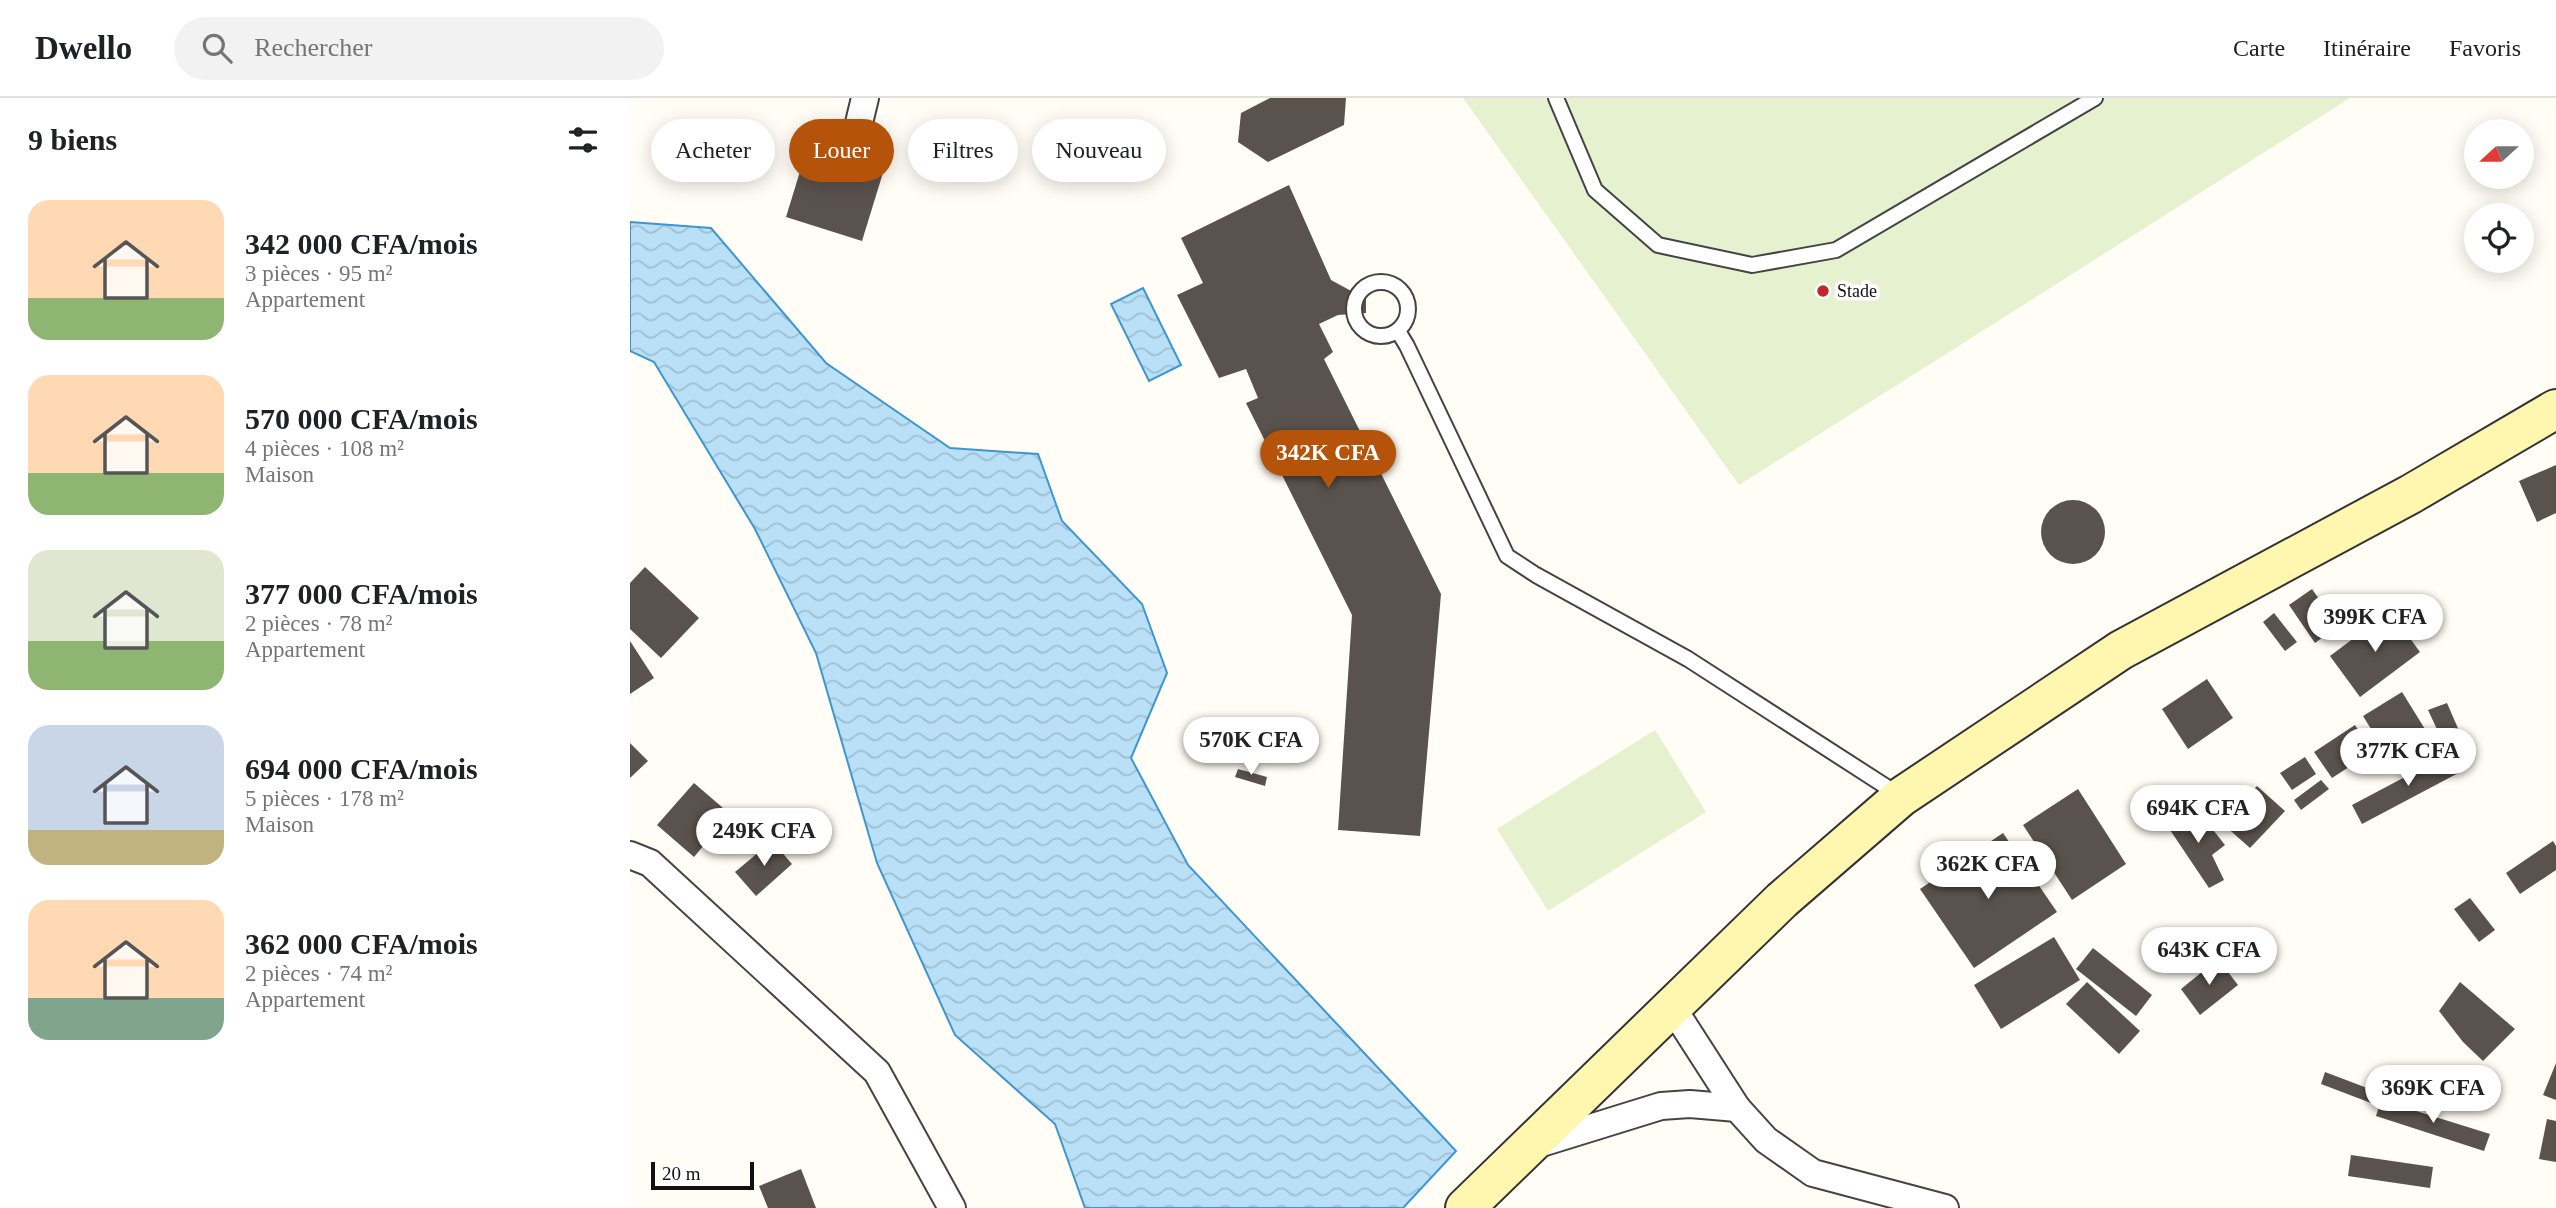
<!DOCTYPE html>
<html lang="fr">
<head>
<meta charset="utf-8">
<style>
  :root { --surface:#fff; --page:#f2f2f2; --text:#202124; --muted:#757577; --line:#e0e0e0; --accent:#b45309 }
  body { margin:0; font-family:Georgia,serif; background:var(--page); color:var(--text); height:100vh; display:flex; flex-direction:column; font-size:26px; white-space:nowrap }
  * { box-sizing:border-box; margin:0 }
  p { font-size:23px; color:var(--muted) }
  .icon { flex:none; width:38px; height:38px; fill:none; stroke:currentColor; stroke-width:2; stroke-linecap:round; stroke-linejoin:round }
  .map { position:relative; flex:1; overflow:hidden }
  .sheet { display:flex; flex-direction:column; background:var(--surface); width:630px }
  .sheet>* { flex:none }
  .hud { position:absolute; left:21px; top:21px; width:665px; height:63px; display:flex; gap:14px }
  .needle { width:46px; rotate:249deg }
  .tools { position:absolute; left:1834px; top:21px; display:grid; gap:14px }
  .tools a { display:grid; place-items:center; width:70px; height:70px; border-radius:50%; background:var(--surface); box-shadow:0 4px 18px #0003; font-size:35px }
  .scale { position:absolute; left:21px; bottom:18px; width:103px; box-sizing:border-box; padding-left:7px; border:4px solid #111; border-top:0; font-size:19px; line-height:24px; white-space:nowrap; color:#111; -webkit-text-stroke:5px #fff; paint-order:stroke }
  .price { position:absolute; translate:-50% -60px; padding:0 16px; border-radius:24px; background:#fff; color:#222; font-size:23px; line-height:46px; filter:drop-shadow(0 2px 4px #0008) }
  .price::after { content:''; position:absolute; left:50%; top:42px; width:21px; height:16px; margin-left:-10px; background:inherit; clip-path:polygon(0 0,100% 0,50% 100%) }
  .price.on { background:var(--accent); color:#fff }
  ul { padding:0; list-style:none }
  li { display:flex; align-items:center; gap:21px; height:175px; padding:0 28px }
  li span { display:grid; place-items:center; flex:none; width:196px; height:140px; border-radius:21px; color:#555 }
  li>.icon { margin-inline-start:auto }
  span .icon { width:84px; height:84px; fill:#fffc; stroke-width:1 }
  li b { font-size:30px }
  h2 { display:flex; justify-content:space-between; align-items:center; height:84px; padding:0 28px; font-size:30px }
  .chip { padding:0 24px; border-radius:32px; background:var(--surface); box-shadow:0 4px 18px #0003; font-size:24px; line-height:63px }
  .chip.on { background:var(--accent); color:#fff }
  header { display:flex; align-items:center; gap:42px; box-sizing:border-box; height:98px; padding:0 35px; background:var(--surface); border-bottom:2px solid var(--line) }
  header strong { font-size:33px }
  nav { display:flex; gap:38px; margin-inline-start:auto; font-size:24px }
  .search { width:490px; height:63px; background:var(--page); display:flex; align-items:center; gap:18px; box-sizing:border-box; padding:0 24px; border-radius:38px; color:var(--muted); font-size:26px }
  main { display:flex; flex:1; min-height:0 }
  .map>svg:first-child { display:block }
  .pitch { fill:#e6f2cf }
  .water { fill:url(#water-waves); stroke:#3f96cf; stroke-width:2 }
  .building { fill:#5a524d }
  .lines { fill:none; stroke-linecap:round; stroke-linejoin:round }
  .lane-casing { stroke:#444; stroke-width:18 }
  .street-casing { stroke:#444; stroke-width:30 }
  .secondary-casing { stroke:#333; stroke-width:42 }
  .lane { stroke:#fff; stroke-width:14 }
  .street { stroke:#fff; stroke-width:26 }
  .secondary { stroke:#fff6b0; stroke-width:38 }
  .poi-dot { fill:#c4262e; stroke:#fff; stroke-width:2.5 }
  .labels { text-anchor:middle; stroke-width:7; stroke-linejoin:round; paint-order:stroke }
  .poi-label { font-size:18px; fill:#111; stroke:#fff; text-anchor:start }
</style>
</head>
<body>
<header>
<strong>Dwello</strong>
<div class="search"><svg class="icon" aria-label="search" viewBox="0 0 24 24"><circle cx="10" cy="10" r="6"/><path d="M15 15l6 6"/></svg>Rechercher</div>
<nav><a>Carte</a><a>Itinéraire</a><a>Favoris</a></nav>
</header>
<main>
<section class="sheet">
<h2>9 biens<svg class="icon" aria-label="filters" viewBox="0 0 24 24"><path d="M4 7h16M4 17h16"/><circle cx="9" cy="7" r="2"/><circle cx="15" cy="17" r="2"/></svg></h2>
<ul>
<li><span style="background:linear-gradient(#ffd9b3 70%,#8fb573 0)"><svg class="icon" aria-label="home" viewBox="0 0 24 24"><path d="M3 11l9-7 9 7M6 9v11h12V9"/></svg></span><div><b>342 000 CFA/mois</b><p>3 pièces · 95 m²</p><p>Appartement</p></div></li>
<li><span style="background:linear-gradient(#ffd9b3 70%,#8fb573 0)"><svg class="icon" aria-label="home" viewBox="0 0 24 24"><path d="M3 11l9-7 9 7M6 9v11h12V9"/></svg></span><div><b>570 000 CFA/mois</b><p>4 pièces · 108 m²</p><p>Maison</p></div></li>
<li><span style="background:linear-gradient(#dfe7d0 65%,#8fb573 0)"><svg class="icon" aria-label="home" viewBox="0 0 24 24"><path d="M3 11l9-7 9 7M6 9v11h12V9"/></svg></span><div><b>377 000 CFA/mois</b><p>2 pièces · 78 m²</p><p>Appartement</p></div></li>
<li><span style="background:linear-gradient(#c9d6e8 75%,#c2b280 0)"><svg class="icon" aria-label="home" viewBox="0 0 24 24"><path d="M3 11l9-7 9 7M6 9v11h12V9"/></svg></span><div><b>694 000 CFA/mois</b><p>5 pièces · 178 m²</p><p>Maison</p></div></li>
<li><span style="background:linear-gradient(#ffd9b3 70%,#7fa58c 0)"><svg class="icon" aria-label="home" viewBox="0 0 24 24"><path d="M3 11l9-7 9 7M6 9v11h12V9"/></svg></span><div><b>362 000 CFA/mois</b><p>2 pièces · 74 m²</p><p>Appartement</p></div></li>
</ul>
</section>
<div class="map">
<svg width="1926" height="1110" viewBox="0 0 1926 1110">
  <defs>
    <pattern id="water-waves" width="16" height="10" patternUnits="userSpaceOnUse" patternTransform="scale(1.75)"><rect width="16" height="10" fill="#b9e0f7"/><path d="M0 5q4-4 8 0t8 0" fill="none" stroke="#9ebfd3"/></pattern>
  </defs>
  <rect width="100%" height="100%" fill="#fffdf5"/>
  <g class="pitch">
    <path d="M833 0H1720L1109 387Z"/>
    <path d="M1025 632 1076 714 918 813 867 731Z"/>
  </g>
  <g class="water">
    <path d="M0 124 81 130 196 265 320 350 408 356 432 423 512 506 537 575 501 660 558 767 826 1053 773 1110H455L425 1026 325 937 247 765 186 555 125 431 24 264 0 253Z"/>
    <path d="M513 190 551 267 519 283 481 206Z"/>
  </g>
  <g class="building">
    <path d="M640 0H716L714 27 638 64 608 44 611 15Z"/>
    <path d="M180 41 256 65 232 143 156 119Z"/>
    <path d="M659 87 701 182 736 201V215L708 217 689 226 703 254 694 261 811 496 790 738 708 732 722 517 616 305 628 300 616 271 589 280 547 197 573 185 551 140Z"/>
    <path d="M1926 367V415L1907 424 1889 383Z"/>
    <circle cx="1443" cy="434" r="32"/>
    <path d="M15 469 69 520 31 560 0 531V485Z"/>
    <path d="M1682 491 1708 528 1685 545 1659 507Z"/>
    <path d="M1760 513 1790 554 1730 599 1700 558Z"/>
    <path d="M1644 515 1667 544 1655 553 1633 524Z"/>
    <path d="M0 543 24 580 0 596Z"/>
    <path d="M1577 581 1603 620 1558 651 1532 611Z"/>
    <path d="M1772 594 1803 644 1764 668 1733 618Z"/>
    <path d="M1817 605 1830 635 1812 642 1798 612Z"/>
    <path d="M1725 627 1742 654 1702 680 1684 654Z"/>
    <path d="M0 645 18 663 0 680Z"/>
    <path d="M1824 653 1834 672 1732 726 1722 707Z"/>
    <path d="M1675 659 1686 676 1662 692 1650 675Z"/>
    <path d="M608 671 637 679 635 688 605 679Z"/>
    <path d="M1691 682 1699 691 1671 712 1664 702Z"/>
    <path d="M64 685 100 716 64 759 27 727Z"/>
    <path d="M1627 688 1655 713 1620 750 1593 726Z"/>
    <path d="M1448 691 1496 766 1442 802 1393 727Z"/>
    <path d="M1553 715 1573 719 1595 747 1582 757 1594 782 1579 790 1534 723Z"/>
    <path d="M1373 735 1427 814 1344 870 1290 791Z"/>
    <path d="M142 743 162 766 126 798 105 774Z"/>
    <path d="M1923 743 1926 748V772L1890 796 1876 775Z"/>
    <path d="M1840 800 1865 832 1849 844 1824 811Z"/>
    <path d="M1424 839 1450 882 1371 931 1344 887Z"/>
    <path d="M1463 850 1522 897 1506 918 1446 871Z"/>
    <path d="M1588 861 1608 887 1570 917 1551 891Z"/>
    <path d="M1457 884 1510 933 1489 956 1436 906Z"/>
    <path d="M1830 884 1885 931 1853 963 1833 944 1809 913Z"/>
    <path d="M1926 965V1002L1913 997Z"/>
    <path d="M1695 974 1745 993 1741 1005 1691 986Z"/>
    <path d="M1751 1002 1860 1036 1854 1053 1746 1018Z"/>
    <path d="M1917 1021 1926 1023V1064L1909 1061Z"/>
    <path d="M1721 1057 1803 1069 1800 1090 1718 1078Z"/>
    <path d="M171 1071 186 1110H138L129 1088Z"/>
  </g>
  <g class="lines">
    <defs>
      <g id="lane">
        <path d="M926 0 965 92 1028 147 1122 167 1206 152 1465 0"/>
        <circle cx="751" cy="211" r="27"/>
        <path d="M768 233 777 248 877 458 906 477 1058 561 1269 697"/>
      </g>
      <g id="street">
        <path d="M228 29 235 0"/>
        <path d="M0 757 20 765 247 974 322 1110"/>
        <path d="M1042 909 1107 1010 1136 1042 1183 1075 1315 1110"/>
        <path d="M905 1047 1031 1008 1060 1006 1107 1010"/>
      </g>
      <path id="secondary" d="M835 1110 1152 802 1271 699 1491 552 1781 396 1926 311"/>
    </defs>
    <use href="#lane" class="lane-casing"/>
    <use href="#street" class="street-casing"/>
    <use href="#secondary" class="secondary-casing"/>
    <use href="#lane" class="lane"/>
    <use href="#street" class="street"/>
    <use href="#secondary" class="secondary"/>
  </g>
  <circle class="poi-dot" cx="1193" cy="193" r="7"/>
  <g class="labels">
    <g class="poi-label">
      <text x="1207" y="199">Stade</text>
    </g>
  </g>
</svg>
<div class="tools">
<a><svg class="needle" viewBox="-14 -14 28 28"><path d="M0-13l5 13h-10z" fill="#e53935"/><path d="M0 13l5-13h-10z" fill="#757577"/></svg></a>
<a><svg class="icon" aria-label="locate" viewBox="0 0 24 24"><circle cx="12" cy="12" r="6"/><path d="M12 2v4M12 18v4M2 12h4M18 12h4"/></svg></a>
</div>
<div class="scale">20 m</div>
<b class="price on" style="left:698px;top:392px">342K CFA</b>
<b class="price" style="left:1745px;top:556px">399K CFA</b>
<b class="price" style="left:621px;top:679px">570K CFA</b>
<b class="price" style="left:1778px;top:690px">377K CFA</b>
<b class="price" style="left:1568px;top:747px">694K CFA</b>
<b class="price" style="left:134px;top:770px">249K CFA</b>
<b class="price" style="left:1358px;top:803px">362K CFA</b>
<b class="price" style="left:1579px;top:889px">643K CFA</b>
<b class="price" style="left:1803px;top:1027px">369K CFA</b>
<div class="hud">
<a class="chip">Acheter</a>
<a class="chip on">Louer</a>
<a class="chip">Filtres</a>
<a class="chip">Nouveau</a>
</div>
</div>
</main>
</body>
</html>
